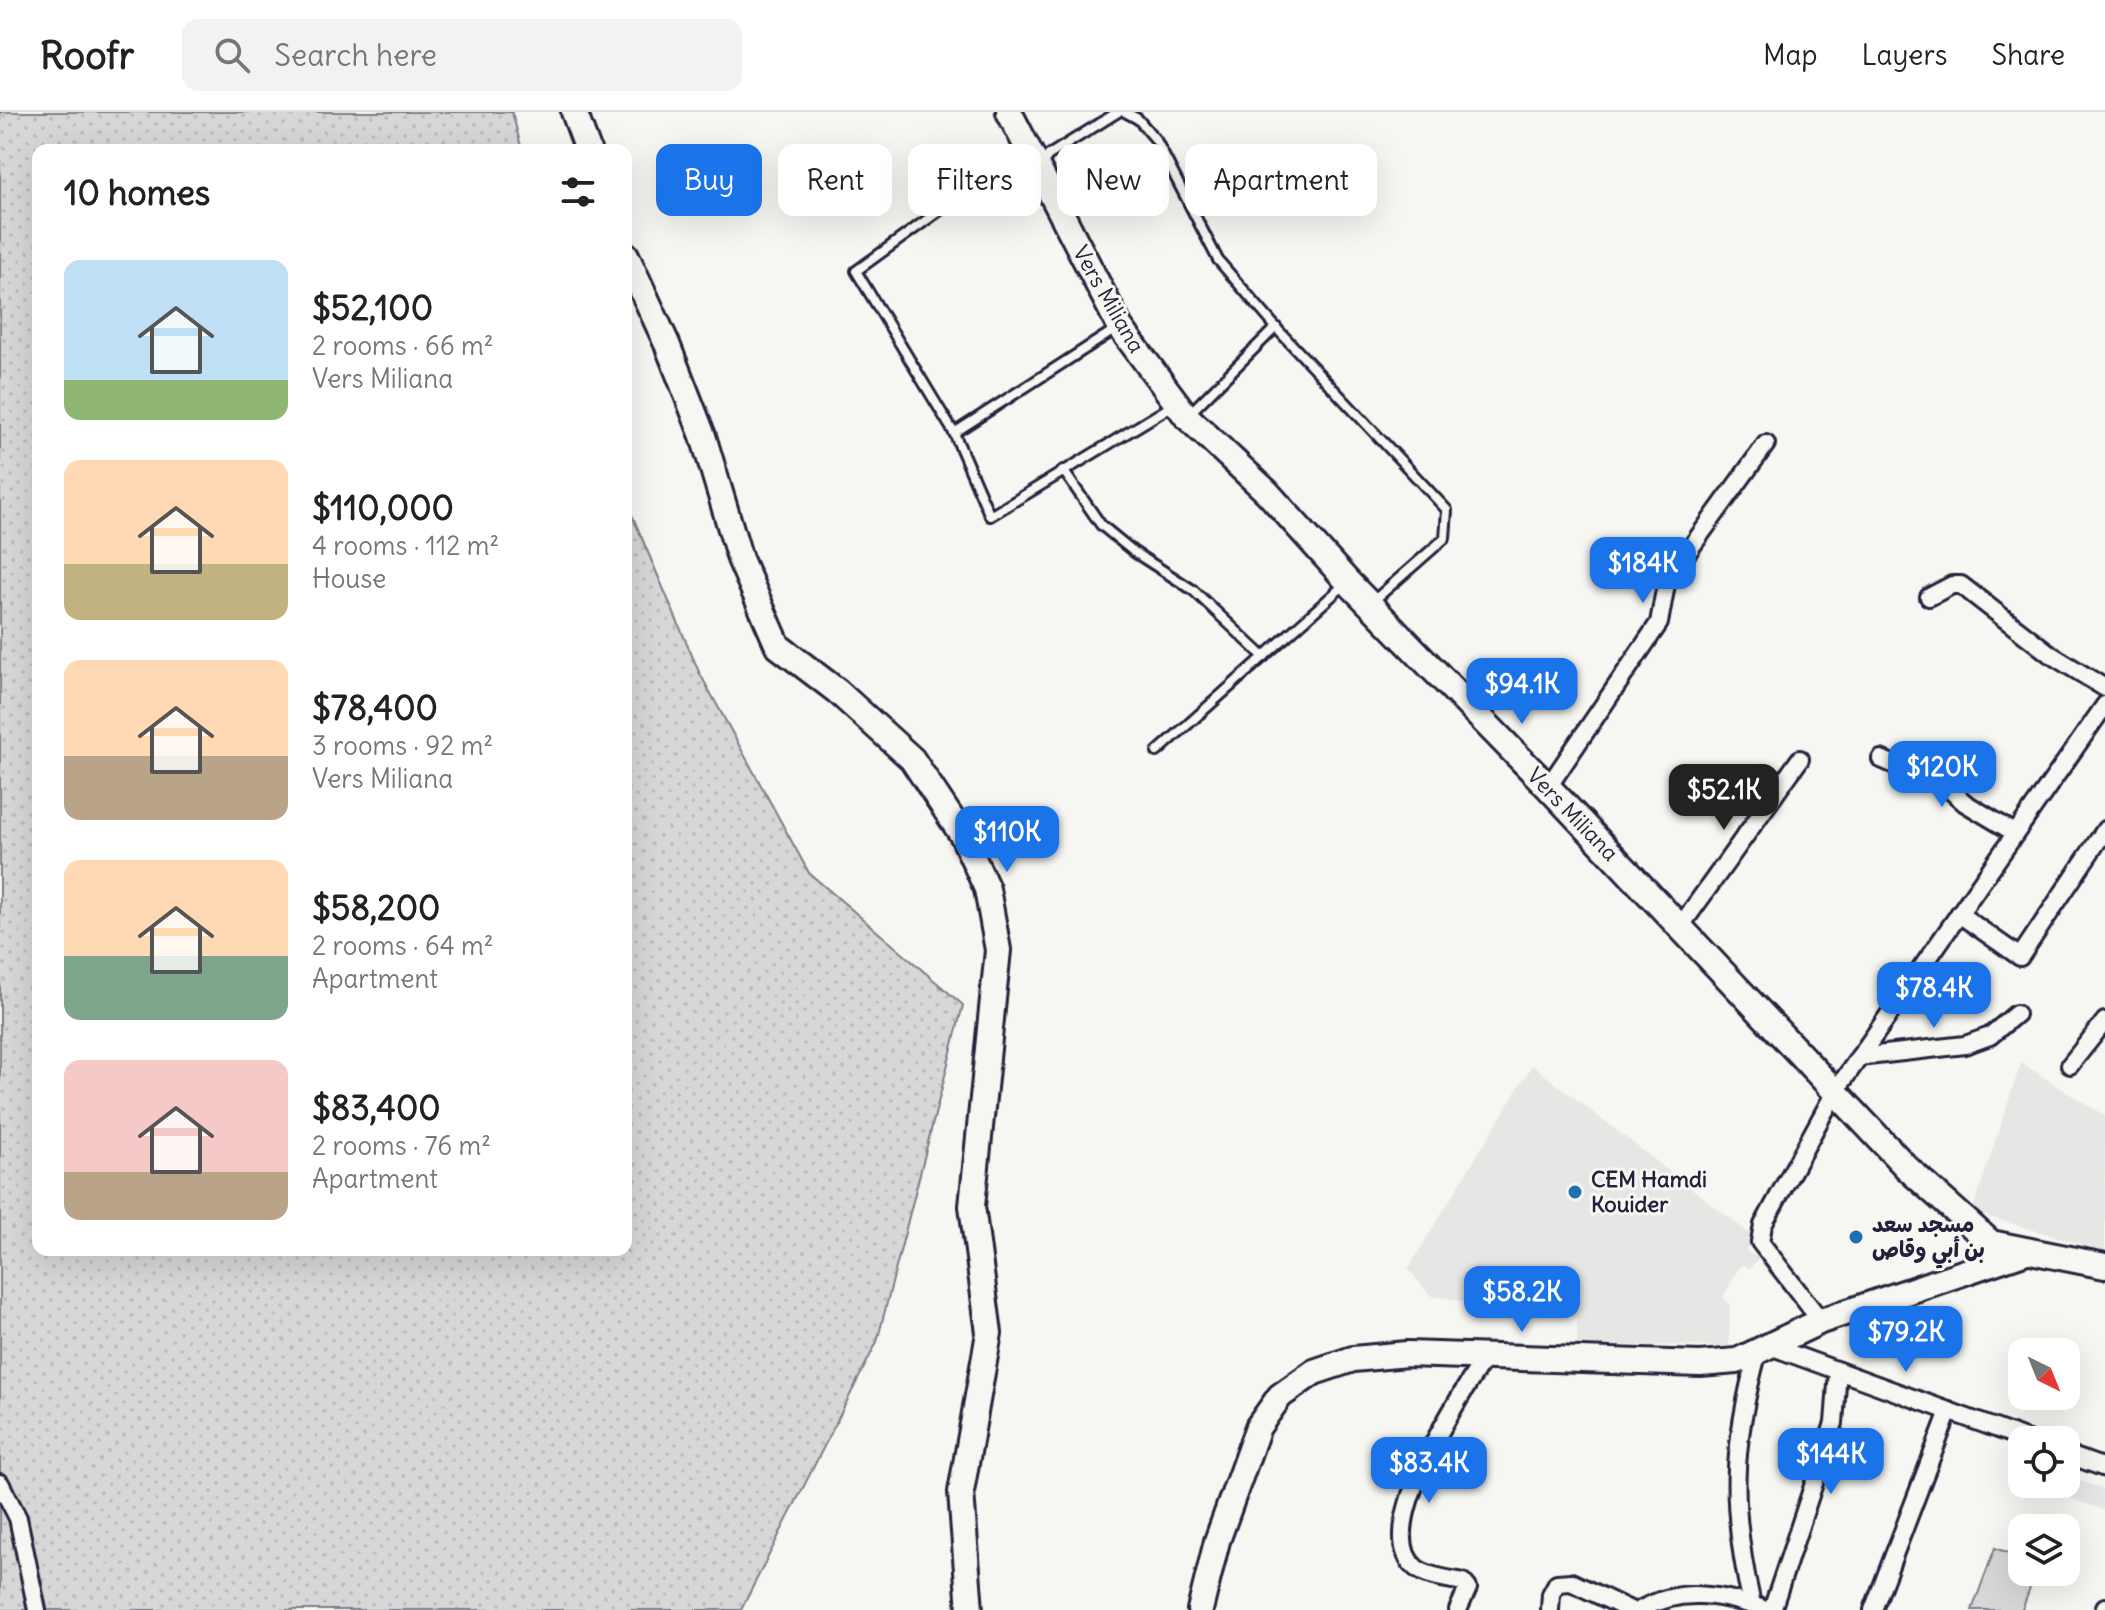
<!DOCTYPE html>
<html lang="en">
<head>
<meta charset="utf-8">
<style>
  :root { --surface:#fff; --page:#f2f2f2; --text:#222; --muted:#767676; --line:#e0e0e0; --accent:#1a73e8 }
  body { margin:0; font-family:Delius,"Playpen Sans Arabic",sans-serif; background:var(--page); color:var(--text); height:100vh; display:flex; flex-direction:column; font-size:30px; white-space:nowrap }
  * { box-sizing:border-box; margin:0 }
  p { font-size:26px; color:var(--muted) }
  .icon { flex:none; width:44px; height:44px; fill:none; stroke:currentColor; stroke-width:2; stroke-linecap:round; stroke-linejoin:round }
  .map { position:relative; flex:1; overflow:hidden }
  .side { position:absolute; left:32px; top:32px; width:600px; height:1112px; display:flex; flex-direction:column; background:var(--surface); border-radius:16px; box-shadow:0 8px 32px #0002 }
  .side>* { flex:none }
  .top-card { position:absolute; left:656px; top:32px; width:760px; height:72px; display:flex; gap:16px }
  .needle { width:52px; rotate:137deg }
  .controls { position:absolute; left:2008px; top:1226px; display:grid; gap:16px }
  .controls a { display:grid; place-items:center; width:72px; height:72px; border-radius:16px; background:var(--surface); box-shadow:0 8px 32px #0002; font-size:40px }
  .price { position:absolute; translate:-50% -68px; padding:0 18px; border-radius:16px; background:var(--accent); color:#fff; font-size:26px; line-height:52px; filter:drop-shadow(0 2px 4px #0008) }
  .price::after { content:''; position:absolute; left:50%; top:48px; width:24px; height:18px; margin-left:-12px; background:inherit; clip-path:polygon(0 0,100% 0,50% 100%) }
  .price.on { background:#222; color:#fff }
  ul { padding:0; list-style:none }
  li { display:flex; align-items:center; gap:24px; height:200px; padding:0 32px }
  li span { display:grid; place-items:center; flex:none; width:224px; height:160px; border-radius:16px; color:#555 }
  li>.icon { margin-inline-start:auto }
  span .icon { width:96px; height:96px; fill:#fffc; stroke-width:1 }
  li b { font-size:34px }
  h2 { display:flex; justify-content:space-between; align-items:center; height:96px; padding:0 32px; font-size:34px }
  .tag { padding:0 28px; border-radius:16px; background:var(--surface); box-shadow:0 8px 32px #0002; font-size:28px; line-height:72px }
  .tag.on { background:var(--accent); color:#fff }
  header { display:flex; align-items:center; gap:48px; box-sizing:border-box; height:112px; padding:0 40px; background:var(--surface); border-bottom:2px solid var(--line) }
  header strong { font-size:38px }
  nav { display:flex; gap:44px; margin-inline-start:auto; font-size:28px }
  .search { width:560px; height:72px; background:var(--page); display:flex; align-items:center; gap:20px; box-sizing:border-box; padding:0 28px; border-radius:16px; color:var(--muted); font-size:30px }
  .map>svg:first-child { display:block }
  .built { fill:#e6e6e4 }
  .grass { fill:url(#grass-dots); stroke:#7c7c89; stroke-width:2 }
  .pitch { fill:#d7d7d7; stroke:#7c7c89; stroke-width:2 }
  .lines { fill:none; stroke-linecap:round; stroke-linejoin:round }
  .lane-casing { stroke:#22223b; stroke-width:14 }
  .street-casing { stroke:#22223b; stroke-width:22 }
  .secondary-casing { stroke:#22223b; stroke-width:30 }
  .lane { stroke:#f6f6f2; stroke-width:8 }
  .street { stroke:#f6f6f2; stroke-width:16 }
  .secondary { stroke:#f6f6f2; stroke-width:24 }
  .poi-dot { fill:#1f6fb2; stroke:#f6f6f2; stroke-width:3 }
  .labels { text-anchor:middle; stroke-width:6; stroke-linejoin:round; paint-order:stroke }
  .street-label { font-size:22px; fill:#22223b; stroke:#f6f6f2 }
  .poi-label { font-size:22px; font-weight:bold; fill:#22223b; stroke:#f6f6f2; text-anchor:start }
</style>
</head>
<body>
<header>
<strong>Roofr</strong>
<div class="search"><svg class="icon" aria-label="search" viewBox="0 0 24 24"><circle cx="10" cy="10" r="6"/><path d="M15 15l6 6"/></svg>Search here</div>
<nav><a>Map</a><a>Layers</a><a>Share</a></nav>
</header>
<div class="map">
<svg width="2105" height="1498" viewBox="0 0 2105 1498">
  <defs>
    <pattern id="grass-dots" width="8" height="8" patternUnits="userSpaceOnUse" patternTransform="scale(2)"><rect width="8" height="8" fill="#d7d7d7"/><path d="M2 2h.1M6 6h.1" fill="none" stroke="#b8b8b9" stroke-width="1.8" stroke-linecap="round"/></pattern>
  </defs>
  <rect width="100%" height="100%" fill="#f6f6f2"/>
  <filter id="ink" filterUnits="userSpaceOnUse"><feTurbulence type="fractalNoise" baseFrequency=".0125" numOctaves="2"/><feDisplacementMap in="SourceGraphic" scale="16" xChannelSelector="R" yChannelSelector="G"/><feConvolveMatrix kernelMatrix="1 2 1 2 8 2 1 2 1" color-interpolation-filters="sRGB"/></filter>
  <g filter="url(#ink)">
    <g class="built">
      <path d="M2021 951 2105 1004V1139L1972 1100Z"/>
      <path d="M1532 953 1753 1124 1746 1139 1759 1146 1750 1157 1741 1152 1723 1185 1730 1193 1729 1234 1577 1233V1206L1431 1184 1408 1157Z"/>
      <path d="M2066 1363 2105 1378V1399L2037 1373 2066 1372Z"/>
    </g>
    <path class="grass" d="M0 0H512L522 38H38V1138H626V389L699 560 809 761 963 893 877 1230 741 1498H0Z"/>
    <path class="pitch" d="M1995 1436 2022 1446V1460H2036L2022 1498H1972Z"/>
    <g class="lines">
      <defs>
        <g id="lane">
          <path d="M1118 0 1049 43 1038 56 975 73 856 159 954 321 1119 215"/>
          <path d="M1125 0 1138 7 1156 28 1218 148 1280 220 1447 398 1445 426 1371 491"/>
          <path d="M1189 302 1276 215"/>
          <path d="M954 321 990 404 1175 292"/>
          <path d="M1063 358 1101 413 1134 440 1193 478 1264 545"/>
          <path d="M1157 640 1344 473"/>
        </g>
        <g id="street">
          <path d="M1929 485 1952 473H1961L2050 542 2105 576"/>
          <path d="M1881 647 1948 676 1965 691 2015 721"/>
          <path d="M1548 675 1659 511 1666 472 1676 456 1766 332"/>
          <path d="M1959 802 2020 845 2105 718"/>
          <path d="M1680 815 1800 647"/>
          <path d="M1859 945 1965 933 1990 924 2016 902"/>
          <path d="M2070 953 2105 909"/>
          <path d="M1821 1209 1760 1130 1763 1113 1835 980 2105 593"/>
          <path d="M1770 1234 2028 1328"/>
          <path d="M2066 1342 2105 1356"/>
          <path d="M0 1371 18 1406 37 1498"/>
          <path d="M1752 1493C1730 1394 1731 1337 1758 1239"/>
          <path d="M1458 1498 1468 1476 1463 1470C1449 1467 1427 1465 1416 1456 1369 1418 1462 1282 1485 1245"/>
          <path d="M1550 1498 1551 1482 1557 1471 1571 1470 1630 1498"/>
          <path d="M1640 1498C1680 1475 1719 1482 1761 1496"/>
          <path d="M1772 1498 1834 1311 1838 1259"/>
          <path d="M1873 1498 1949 1299"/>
          <path d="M2104 1498 2105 1495"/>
        </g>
        <g id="secondary">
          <path d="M574 0 588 38"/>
          <path d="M1009 0 1120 215 1187 305 1267 380 1348 470 1548 675 1907 1056 1991 1131 2105 1154"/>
          <path d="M626 143 667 232 703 324 740 447 778 534 837 579 912 647 963 724 987 777 998 838 972 1094 989 1221 961 1380 970 1498"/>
          <path d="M1200 1498 1217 1429 1258 1315 1280 1284 1314 1260 1353 1247 1407 1242 1700 1252 1737 1249 1821 1209 2024 1140"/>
        </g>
      </defs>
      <use href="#lane" class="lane-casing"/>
      <use href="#street" class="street-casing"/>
      <use href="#secondary" class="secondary-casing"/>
      <use href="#lane" class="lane"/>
      <use href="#street" class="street"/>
      <use href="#secondary" class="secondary"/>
    </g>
  </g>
  <g class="poi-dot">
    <circle cx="1575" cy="1080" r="8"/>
    <circle cx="1856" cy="1125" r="8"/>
  </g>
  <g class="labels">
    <g class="street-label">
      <text transform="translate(1109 187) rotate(60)" y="8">Vers Miliana</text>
      <text transform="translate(1573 702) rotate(46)" y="8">Vers Miliana</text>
    </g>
    <g class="poi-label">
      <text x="1591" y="1075">CEM Hamdi<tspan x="1591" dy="25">Kouider</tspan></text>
      <text x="1872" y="1120">مسجد سعد<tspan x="1872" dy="25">بن أبي وقاص</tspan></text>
    </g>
  </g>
</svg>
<div class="controls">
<a><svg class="needle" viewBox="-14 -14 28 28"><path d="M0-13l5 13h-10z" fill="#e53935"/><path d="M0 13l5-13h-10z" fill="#767676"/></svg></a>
<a><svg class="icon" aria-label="locate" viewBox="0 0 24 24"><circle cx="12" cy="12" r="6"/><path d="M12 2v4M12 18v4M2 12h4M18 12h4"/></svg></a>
<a><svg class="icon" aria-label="layers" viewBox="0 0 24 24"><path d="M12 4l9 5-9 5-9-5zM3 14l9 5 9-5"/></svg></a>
</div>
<b class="price" style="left:1643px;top:493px">$184K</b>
<b class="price" style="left:1522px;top:614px">$94.1K</b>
<b class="price" style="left:1942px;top:697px">$120K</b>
<b class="price on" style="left:1724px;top:720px">$52.1K</b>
<b class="price" style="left:1007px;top:762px">$110K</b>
<b class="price" style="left:1934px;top:918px">$78.4K</b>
<b class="price" style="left:1522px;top:1222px">$58.2K</b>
<b class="price" style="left:1906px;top:1262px">$79.2K</b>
<b class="price" style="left:1831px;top:1384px">$144K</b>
<b class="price" style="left:1429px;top:1393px">$83.4K</b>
<div class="top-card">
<a class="tag on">Buy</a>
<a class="tag">Rent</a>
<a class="tag">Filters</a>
<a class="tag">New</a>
<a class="tag">Apartment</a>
</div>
<section class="side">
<h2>10 homes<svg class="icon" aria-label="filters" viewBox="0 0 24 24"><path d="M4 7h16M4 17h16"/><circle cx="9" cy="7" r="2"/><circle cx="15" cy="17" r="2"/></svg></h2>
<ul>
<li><span style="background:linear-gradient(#bfe0f5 75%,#8fb573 0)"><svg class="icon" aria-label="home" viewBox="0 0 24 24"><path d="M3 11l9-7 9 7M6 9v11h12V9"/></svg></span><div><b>$52,100</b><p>2 rooms · 66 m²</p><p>Vers Miliana</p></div></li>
<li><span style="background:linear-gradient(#ffd9b3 65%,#c2b280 0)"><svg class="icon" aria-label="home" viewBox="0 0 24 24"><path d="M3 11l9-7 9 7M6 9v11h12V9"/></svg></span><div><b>$110,000</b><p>4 rooms · 112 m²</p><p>House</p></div></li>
<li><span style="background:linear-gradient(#ffd9b3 60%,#b9a48a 0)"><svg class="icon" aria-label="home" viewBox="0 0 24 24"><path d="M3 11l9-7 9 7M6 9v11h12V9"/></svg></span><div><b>$78,400</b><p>3 rooms · 92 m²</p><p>Vers Miliana</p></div></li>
<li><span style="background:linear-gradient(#ffd9b3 60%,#7fa58c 0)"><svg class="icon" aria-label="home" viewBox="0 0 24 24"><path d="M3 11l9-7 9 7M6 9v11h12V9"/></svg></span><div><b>$58,200</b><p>2 rooms · 64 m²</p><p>Apartment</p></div></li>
<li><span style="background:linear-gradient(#f6c9c9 70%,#b9a48a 0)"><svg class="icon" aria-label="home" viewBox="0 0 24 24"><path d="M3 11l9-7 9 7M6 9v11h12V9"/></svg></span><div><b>$83,400</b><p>2 rooms · 76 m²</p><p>Apartment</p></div></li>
</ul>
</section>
</div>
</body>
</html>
